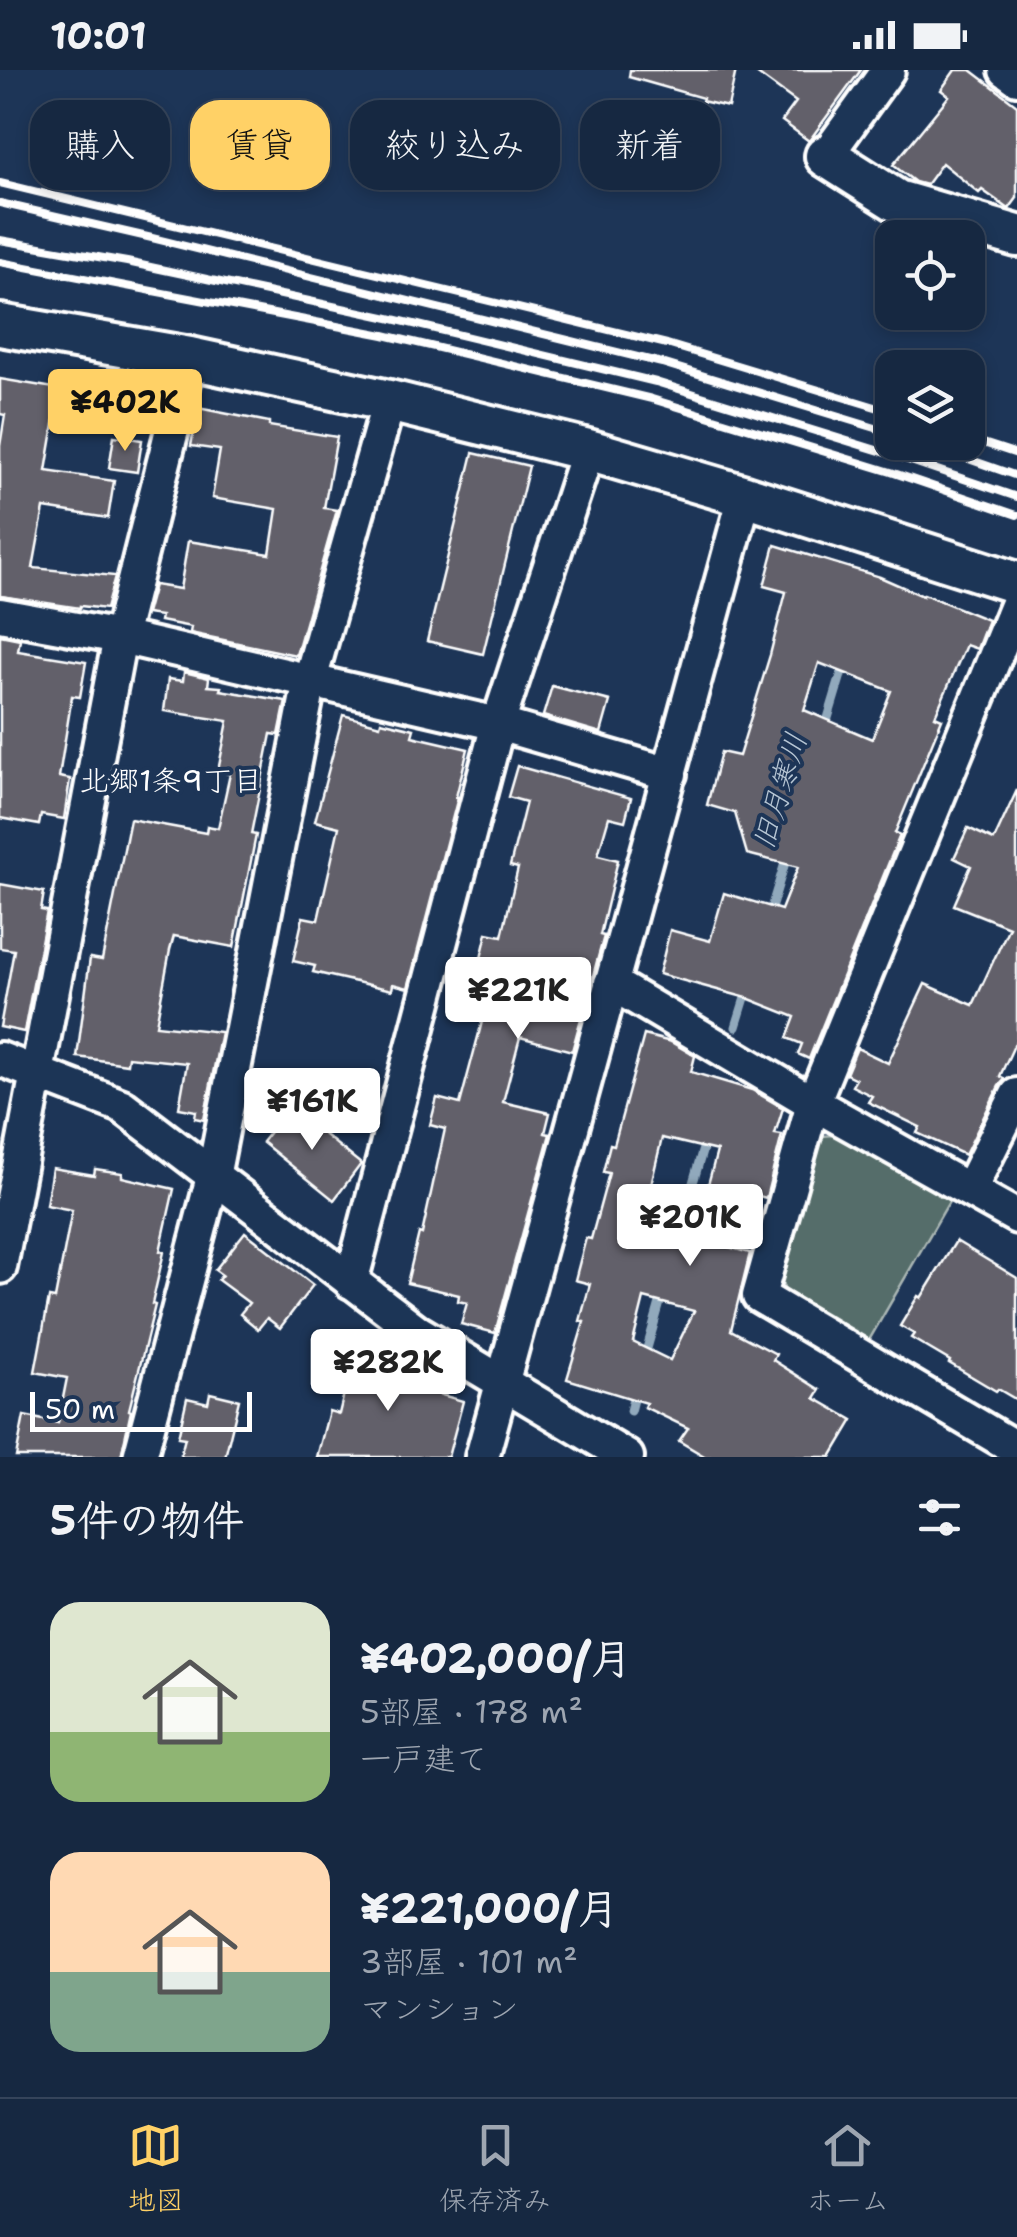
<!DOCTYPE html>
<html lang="ja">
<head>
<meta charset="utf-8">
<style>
  :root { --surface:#162841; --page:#1f3048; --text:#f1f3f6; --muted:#9ea6b1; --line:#35445a; --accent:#ffd166 }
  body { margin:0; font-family:"Shantell Sans","Klee One",sans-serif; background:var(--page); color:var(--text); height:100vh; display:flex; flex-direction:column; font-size:38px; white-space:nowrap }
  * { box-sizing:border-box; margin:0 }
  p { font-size:32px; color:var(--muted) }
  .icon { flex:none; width:55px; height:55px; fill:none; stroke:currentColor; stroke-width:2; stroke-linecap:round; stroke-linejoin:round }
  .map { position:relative; height:1387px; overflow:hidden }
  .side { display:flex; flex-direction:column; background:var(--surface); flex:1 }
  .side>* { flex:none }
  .guide { position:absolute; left:30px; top:30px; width:958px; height:90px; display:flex; gap:20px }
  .controls { position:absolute; left:875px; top:150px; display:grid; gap:20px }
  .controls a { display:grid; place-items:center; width:110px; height:110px; border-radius:20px; background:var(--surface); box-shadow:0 5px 15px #0003,0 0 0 2px var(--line); font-size:50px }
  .scale { position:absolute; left:30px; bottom:25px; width:222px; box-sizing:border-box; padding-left:10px; border:5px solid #fff; border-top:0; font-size:28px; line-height:35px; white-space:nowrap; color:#fff; -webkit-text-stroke:8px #1d3557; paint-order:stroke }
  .price { position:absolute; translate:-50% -85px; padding:0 22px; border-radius:10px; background:#fff; color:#222; font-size:32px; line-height:65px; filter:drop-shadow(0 2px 5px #0008) }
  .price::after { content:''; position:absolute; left:50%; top:60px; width:30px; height:22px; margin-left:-15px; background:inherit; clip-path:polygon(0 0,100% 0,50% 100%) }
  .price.selected { background:var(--accent); color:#111 }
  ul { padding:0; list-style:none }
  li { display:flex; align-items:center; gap:30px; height:250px; padding:0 50px }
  li span { display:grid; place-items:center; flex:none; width:280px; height:200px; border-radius:30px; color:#555 }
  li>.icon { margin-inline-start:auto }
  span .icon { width:120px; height:120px; fill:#fffc; stroke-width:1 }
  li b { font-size:42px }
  h2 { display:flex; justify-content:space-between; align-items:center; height:120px; padding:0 50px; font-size:42px }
  .tag { padding:0 35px; border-radius:30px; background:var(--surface); box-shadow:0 5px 15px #0003,0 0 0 2px var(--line); font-size:35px; line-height:90px }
  .tag.selected { background:var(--accent); color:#111 }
  .status { display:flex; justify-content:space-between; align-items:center; height:70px; padding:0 50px; background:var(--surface); direction:ltr }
  .status svg { height:28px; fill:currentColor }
  .menu { display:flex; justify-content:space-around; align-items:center; height:140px; border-top:2px solid var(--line); background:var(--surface); font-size:28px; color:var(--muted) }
  .menu a { display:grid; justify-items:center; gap:5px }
  .menu .selected { color:var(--accent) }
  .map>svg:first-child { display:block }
  .green { fill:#556d6a; stroke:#aab6b4; stroke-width:2.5 }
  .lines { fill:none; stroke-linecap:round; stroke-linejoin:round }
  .stream { stroke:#91a9bc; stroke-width:9 }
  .building { fill:#62616b; stroke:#fff; stroke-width:2.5; fill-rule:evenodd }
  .minor-casing { stroke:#fff; stroke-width:40 }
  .tertiary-casing { stroke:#fff; stroke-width:48 }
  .minor { stroke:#1d3557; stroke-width:32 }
  .tertiary { stroke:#1d3557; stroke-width:40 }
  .rail { stroke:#fff; stroke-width:8 }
  .labels { text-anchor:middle; stroke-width:8; stroke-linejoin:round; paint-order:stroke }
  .neighbourhood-label { font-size:30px; fill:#fff; stroke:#1d3557 }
  .water-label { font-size:30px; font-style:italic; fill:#b6c5d3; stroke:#1d3557 }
</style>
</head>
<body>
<div class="status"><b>10:01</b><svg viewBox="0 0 49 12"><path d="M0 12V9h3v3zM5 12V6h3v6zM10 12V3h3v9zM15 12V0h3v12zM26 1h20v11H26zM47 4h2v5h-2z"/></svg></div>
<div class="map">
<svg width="1017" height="1387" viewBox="0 0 1017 1387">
  <rect width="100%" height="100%" fill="#1d3557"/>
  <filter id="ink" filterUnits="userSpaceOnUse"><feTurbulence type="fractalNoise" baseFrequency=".01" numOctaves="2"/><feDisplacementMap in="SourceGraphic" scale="20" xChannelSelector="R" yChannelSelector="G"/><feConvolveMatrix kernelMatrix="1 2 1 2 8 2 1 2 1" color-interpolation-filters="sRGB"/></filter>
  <g filter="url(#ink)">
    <path class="green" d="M834 1065 950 1130 868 1272 786 1223 780 1208 822 1066Z"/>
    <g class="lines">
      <g class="stream">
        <path d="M825 658 845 592"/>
        <path d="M769 845 788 783"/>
        <path d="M736 957 748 918"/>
        <path d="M684 1144 706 1068"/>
        <path d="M644 1289 663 1222"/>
        <path d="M630 1341 636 1318"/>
      </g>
    </g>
    <g class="building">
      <path d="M630 0H736L728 37 702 31 703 28 629 7Z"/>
      <path d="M752 0H861L809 71 782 51 796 32Z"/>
      <path d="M955 0H971L1017 35V128L1009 139 982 120 979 123 942 93 926 115 915 112 893 95 949 26 941 20Z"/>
      <path d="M0 309 60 319 46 401 114 411 108 448 44 438 33 498 115 506 106 539 80 536V538L0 526V376L5 345 0 344Z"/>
      <path d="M79 309 136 318 130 351 74 342Z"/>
      <path d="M198 338 269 352V356L337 367 324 438 337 440 296 585 190 563 191 557 160 551 161 546 146 544 154 515 180 519 188 471 270 484 277 439 212 428 220 380 191 376Z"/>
      <path d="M114 366 142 370 137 402 109 398Z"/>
      <path d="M473 383 529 396 483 584 427 571Z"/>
      <path d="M775 475 880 507 923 526 924 524 988 550 977 579 966 575 935 646 942 649 895 763 900 765 809 989 798 984 802 974 787 968 795 947 747 928 659 904 670 860 710 871 724 823 781 840 798 797 747 784 735 743 707 735 721 682 739 686 770 585 786 522 764 516ZM819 593 891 621 872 669 804 640Z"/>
      <path d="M0 565 20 569 18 581 86 592 80 627 72 626 59 707 70 709 64 749 41 745 39 755 0 748Z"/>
      <path d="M184 602 209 608 208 616 221 617 220 620 286 631 279 665 271 664 251 764 256 765 234 877 174 866 170 880 156 955 221 962 204 1050 195 1048 196 1041 179 1038 187 993 128 987 127 994 77 987 90 888 102 890 130 749 206 763 207 756 218 758 230 704 218 701 228 651 164 641 168 609 183 611Z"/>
      <path d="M552 616 610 631 601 663 543 646Z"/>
      <path d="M343 645 380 655 381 651 414 659 412 666 468 679 456 727H458L408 918 393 914 392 920 352 911 313 902 315 896 293 891 303 847 318 850 339 757 315 751Z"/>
      <path d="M517 696 631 728 625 751 609 747 598 785 618 790 600 865 604 866 572 981 520 967 503 1032 550 1043 545 1063 550 1064 495 1263 461 1254 467 1233 458 1231 459 1225 407 1213 419 1163 422 1164 445 1059 430 1055 437 1028 460 1034 483 948H480L491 904 478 901 487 863 502 866 518 798 510 796 526 732 508 727Z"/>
      <path d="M1017 720V969L1000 1006 1005 1009 999 1016 965 1085 917 1063 920 1057 868 1032 872 1026 852 1016 856 1009 846 1004 857 978 888 993 925 914 973 935 1009 857 954 835 971 796 954 788 968 758 994 770Z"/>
      <path d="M0 814 44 822 41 840 47 841 24 962 0 957 14 880 0 878Z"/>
      <path d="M644 965 671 972 695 986 691 1002 752 1020 783 1038 775 1064 782 1065 766 1128 744 1122 728 1177 750 1183 731 1260 776 1284 773 1290 820 1320 815 1328 853 1350 831 1387H706L679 1371 688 1358 644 1337 646 1333 567 1309 584 1252 580 1251 590 1214 575 1210 586 1168 591 1169 609 1103 603 1102 610 1074 614 1075ZM662 1068 717 1081 701 1141 648 1127ZM644 1228 694 1241 670 1290 633 1272Z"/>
      <path d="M290 1037 361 1094 334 1130 262 1072Z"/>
      <path d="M52 1098 94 1105 95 1099 122 1103V1107L174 1119 160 1181 164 1182 152 1234 155 1235 129 1340 131 1341 121 1387H16L24 1346 58 1353 67 1308 35 1302 49 1228 55 1229 72 1140 46 1135Z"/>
      <path d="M245 1162 313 1215 280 1258 267 1248 258 1259 240 1244 249 1233 218 1210 222 1205 215 1200Z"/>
      <path d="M956 1171 1017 1208V1330L998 1319 996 1321 949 1293 950 1291 911 1268 914 1264 900 1256 918 1226 921 1228Z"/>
      <path d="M357 1270 393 1278 386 1309 463 1331 448 1387H317L329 1341 339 1344Z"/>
      <path d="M210 1323 239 1330 225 1387H180L185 1368 178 1367 187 1328 208 1333Z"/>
    </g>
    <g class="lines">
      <defs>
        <g id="minor">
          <path d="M1006 0 1017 8"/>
          <path d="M826 86 888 0"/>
          <path d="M1017 533 813 1033 759 1226 1017 1379"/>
          <path d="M0 545 120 567 498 654 670 704"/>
          <path d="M611 913 813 1033 1017 1147"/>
          <path d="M0 989 122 1036 418 1262 627 1387"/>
          <path d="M970 1119 1017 1025"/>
          <path d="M0 1197 120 567 190 288"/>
          <path d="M351 1212 498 654 588 380"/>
          <path d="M140 1387 213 1107 310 610 389 331"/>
          <path d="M482 1387 745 426"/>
        </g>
        <g id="tertiary">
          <path d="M826 86 897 131 1017 166"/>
          <path d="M0 255 190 288 389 331 588 380 745 426 1017 513"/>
        </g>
      </defs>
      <use href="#minor" class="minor-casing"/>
      <use href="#tertiary" class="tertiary-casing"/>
      <use href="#minor" class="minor"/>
      <use href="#tertiary" class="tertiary"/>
      <g class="rail">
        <path d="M0 113 667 274 892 342"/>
        <path d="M0 133 152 168 662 293 892 363"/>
        <path d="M0 170 127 192 389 248 656 312 896 386 1017 427"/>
        <path d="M0 192 384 265 652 329 891 402 1017 445"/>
        <path d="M968 368 1017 384"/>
        <path d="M920 372 1017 406"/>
      </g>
    </g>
  </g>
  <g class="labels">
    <g class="neighbourhood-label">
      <text x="171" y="721">北郷1条9丁目</text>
    </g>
    <g class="water-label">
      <text transform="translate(780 721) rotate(-73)" y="10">旧月寒川</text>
    </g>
  </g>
</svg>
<div class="controls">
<a><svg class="icon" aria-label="locate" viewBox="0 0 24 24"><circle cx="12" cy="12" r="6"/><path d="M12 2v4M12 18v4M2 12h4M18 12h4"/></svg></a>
<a><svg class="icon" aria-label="layers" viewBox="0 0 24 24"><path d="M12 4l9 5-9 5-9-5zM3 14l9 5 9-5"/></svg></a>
</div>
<div class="scale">50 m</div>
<b class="price selected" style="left:125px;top:384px">¥402K</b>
<b class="price" style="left:518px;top:972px">¥221K</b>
<b class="price" style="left:312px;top:1083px">¥161K</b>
<b class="price" style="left:690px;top:1199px">¥201K</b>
<b class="price" style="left:388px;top:1344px">¥282K</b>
<div class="guide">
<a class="tag">購入</a>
<a class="tag selected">賃貸</a>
<a class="tag">絞り込み</a>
<a class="tag">新着</a>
</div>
</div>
<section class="side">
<h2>5件の物件<svg class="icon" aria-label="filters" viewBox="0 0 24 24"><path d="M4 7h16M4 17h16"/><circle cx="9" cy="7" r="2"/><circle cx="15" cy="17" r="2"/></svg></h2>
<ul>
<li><span style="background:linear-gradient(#dfe7d0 65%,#8fb573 0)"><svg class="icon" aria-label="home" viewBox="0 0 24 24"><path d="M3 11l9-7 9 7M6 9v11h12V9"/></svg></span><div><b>¥402,000/月</b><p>5部屋 · 178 m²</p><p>一戸建て</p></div></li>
<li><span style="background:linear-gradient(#ffd9b3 60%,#7fa58c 0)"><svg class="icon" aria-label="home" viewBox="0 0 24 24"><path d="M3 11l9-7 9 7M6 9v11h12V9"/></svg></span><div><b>¥221,000/月</b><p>3部屋 · 101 m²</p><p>マンション</p></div></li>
</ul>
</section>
<nav class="menu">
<a class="selected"><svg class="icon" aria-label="map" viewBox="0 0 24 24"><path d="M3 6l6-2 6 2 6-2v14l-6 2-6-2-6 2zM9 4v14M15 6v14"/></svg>地図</a>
<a><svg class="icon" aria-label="saved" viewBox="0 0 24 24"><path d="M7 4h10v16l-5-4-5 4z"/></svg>保存済み</a>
<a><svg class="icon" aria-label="home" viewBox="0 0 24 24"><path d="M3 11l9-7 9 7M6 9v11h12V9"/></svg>ホーム</a>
</nav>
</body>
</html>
